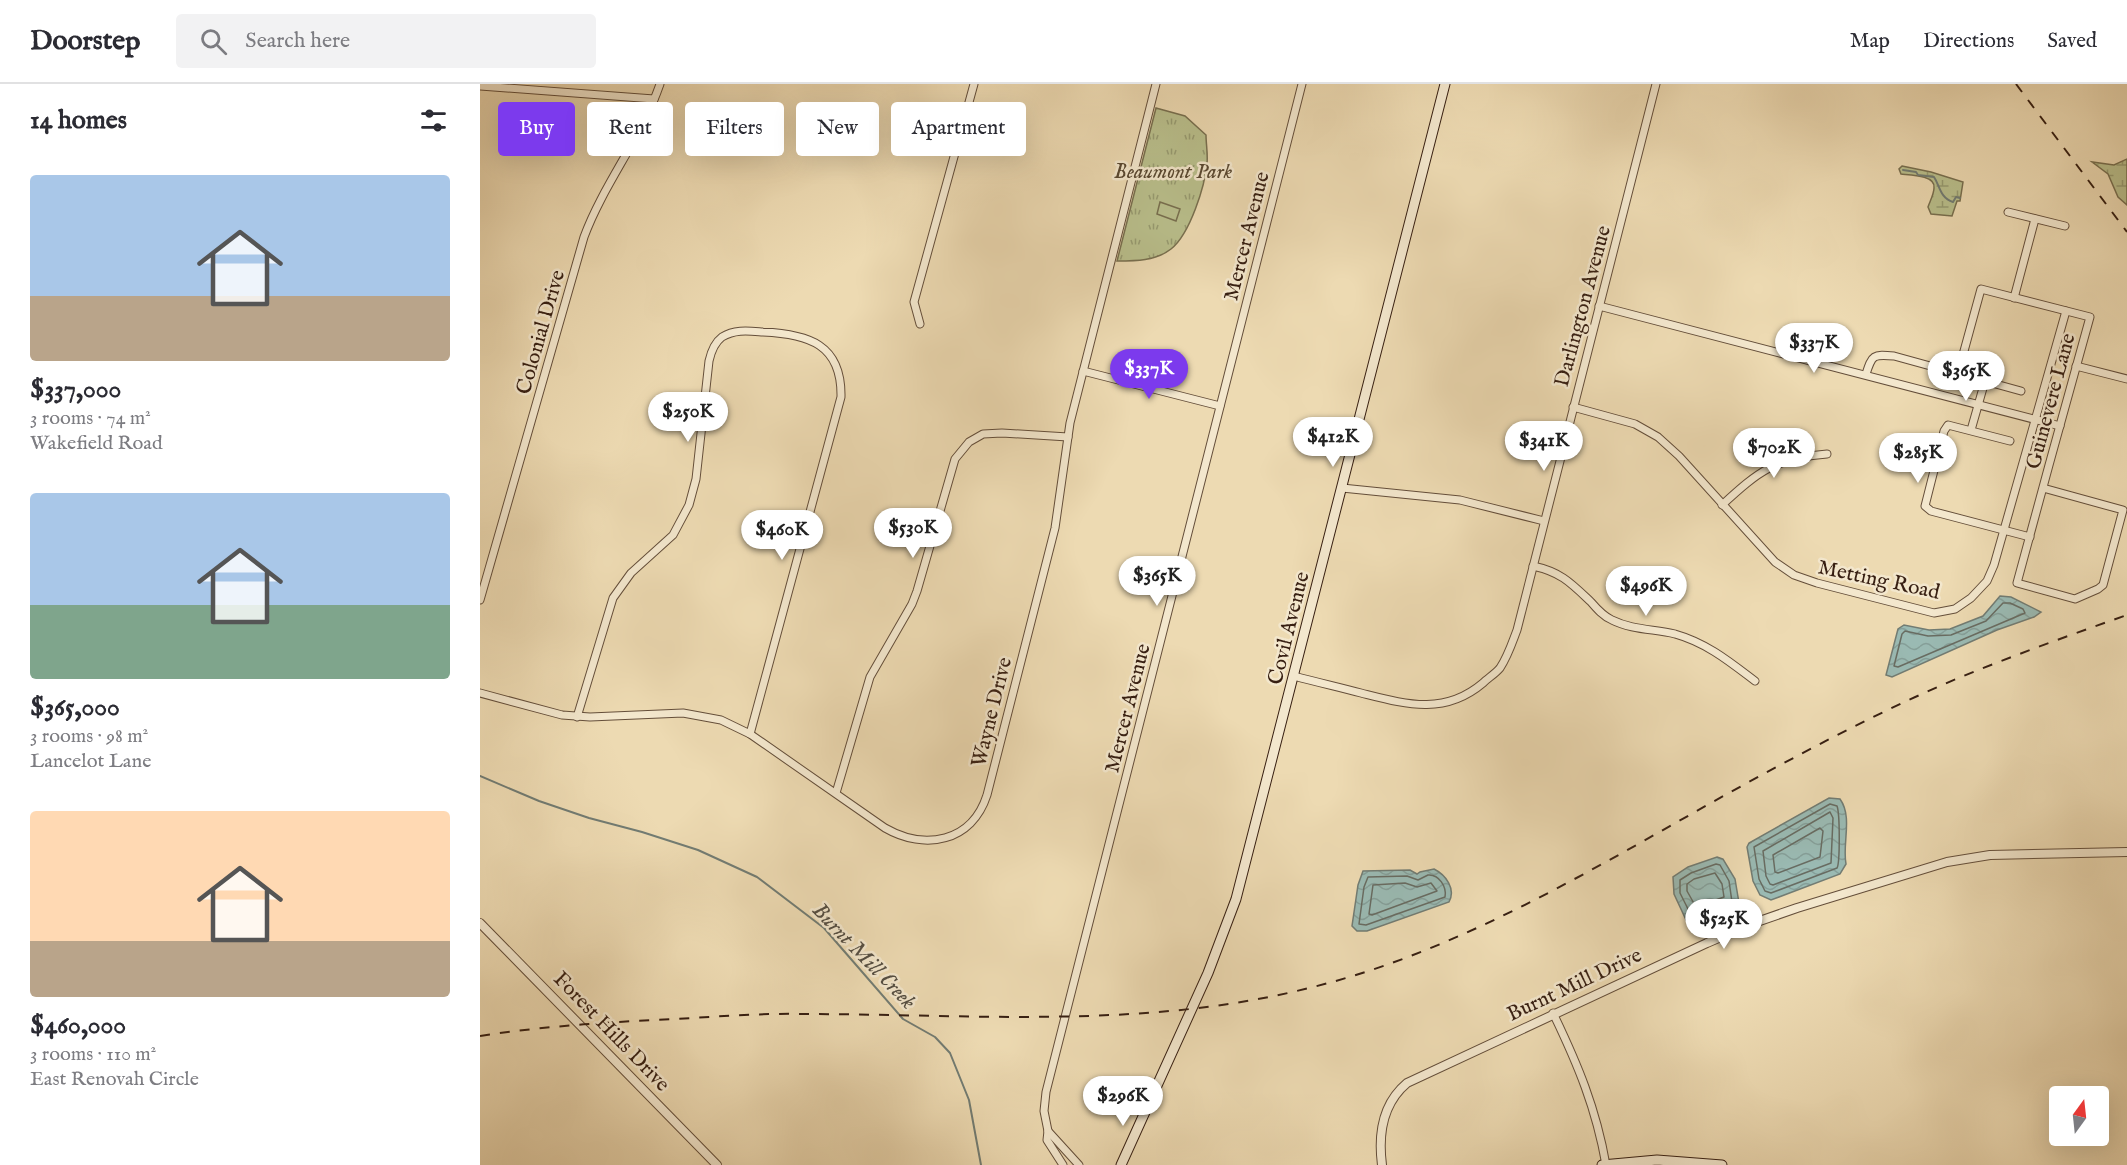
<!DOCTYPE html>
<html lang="en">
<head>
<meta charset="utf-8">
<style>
  :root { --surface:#fff; --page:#f2f2f3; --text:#2b2b33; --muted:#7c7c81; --line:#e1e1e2; --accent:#7c3aed }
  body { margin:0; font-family:"IM FELL English",serif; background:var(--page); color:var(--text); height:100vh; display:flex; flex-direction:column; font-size:22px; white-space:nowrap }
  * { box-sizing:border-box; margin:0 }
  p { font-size:20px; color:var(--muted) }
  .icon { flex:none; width:33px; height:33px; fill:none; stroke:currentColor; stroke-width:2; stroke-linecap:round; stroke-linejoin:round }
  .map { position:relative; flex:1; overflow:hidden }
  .panel { display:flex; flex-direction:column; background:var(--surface); width:480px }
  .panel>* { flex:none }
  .top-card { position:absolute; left:18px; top:18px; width:570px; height:54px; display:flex; gap:12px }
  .needle { width:39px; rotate:15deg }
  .buttons { position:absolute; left:1569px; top:1002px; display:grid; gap:12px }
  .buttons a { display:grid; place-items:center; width:60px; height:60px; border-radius:6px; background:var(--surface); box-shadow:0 6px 24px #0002; font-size:30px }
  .price { position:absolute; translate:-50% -51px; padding:0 14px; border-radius:21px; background:#fff; color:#222; font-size:20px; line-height:39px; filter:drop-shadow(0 2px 3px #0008) }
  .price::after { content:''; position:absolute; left:50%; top:36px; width:18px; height:14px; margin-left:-9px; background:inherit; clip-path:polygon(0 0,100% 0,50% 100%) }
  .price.selected { background:var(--accent); color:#fff }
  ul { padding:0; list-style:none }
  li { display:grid; align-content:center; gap:12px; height:318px; padding:0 30px }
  li span { display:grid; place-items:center; height:186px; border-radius:6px; color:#555 }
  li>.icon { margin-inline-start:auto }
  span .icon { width:108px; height:108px; fill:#fffc; stroke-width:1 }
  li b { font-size:26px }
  h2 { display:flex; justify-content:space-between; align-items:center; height:72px; padding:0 30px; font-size:26px }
  .chip { padding:0 21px; border-radius:6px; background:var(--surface); box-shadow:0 6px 24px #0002; font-size:21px; line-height:54px }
  .chip.selected { background:var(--accent); color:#fff }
  header { display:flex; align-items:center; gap:36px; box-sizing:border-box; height:84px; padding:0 30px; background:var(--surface); border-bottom:2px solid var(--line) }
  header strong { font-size:28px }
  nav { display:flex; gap:33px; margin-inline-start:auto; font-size:21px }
  .search { width:420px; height:54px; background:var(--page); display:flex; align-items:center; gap:15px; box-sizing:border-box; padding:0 21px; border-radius:6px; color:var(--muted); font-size:22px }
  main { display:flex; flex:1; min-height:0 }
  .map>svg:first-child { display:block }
  .wetland { fill:url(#wetland-marsh); stroke:#786f4f; stroke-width:1.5 }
  .park { fill:url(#park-tufts); stroke:#786f4f; stroke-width:1.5 }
  .garden { fill:#b9bf8c; stroke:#786f4f; stroke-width:1.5 }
  .water { fill:url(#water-waves); stroke:#727c73; stroke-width:1.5 }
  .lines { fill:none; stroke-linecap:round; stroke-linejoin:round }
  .shore { stroke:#686c62; stroke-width:1.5 }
  .stream { stroke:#727c73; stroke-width:2 }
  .minor-casing { stroke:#644e3a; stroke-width:9 }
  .tertiary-casing { stroke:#644e3a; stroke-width:10 }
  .secondary-casing { stroke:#371f12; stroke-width:11 }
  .minor { stroke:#f3e7cd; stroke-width:7 }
  .tertiary { stroke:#f3e7cd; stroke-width:8 }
  .secondary { stroke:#f3e7cd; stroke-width:9 }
  .rail { stroke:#371f12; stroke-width:2; stroke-dasharray:10 10; stroke-linecap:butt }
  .labels { text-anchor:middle; stroke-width:5; stroke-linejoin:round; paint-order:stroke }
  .park-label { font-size:21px; font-style:italic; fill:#584730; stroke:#f3e7cd }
  .street-label { font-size:21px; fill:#371f12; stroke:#f3e7cd }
  .water-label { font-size:22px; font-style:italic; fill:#554e42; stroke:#f3e7cd }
</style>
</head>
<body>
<header>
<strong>Doorstep</strong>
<div class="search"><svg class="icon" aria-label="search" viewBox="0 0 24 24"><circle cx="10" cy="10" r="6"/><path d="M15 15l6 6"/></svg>Search here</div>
<nav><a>Map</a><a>Directions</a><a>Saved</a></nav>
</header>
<main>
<section class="panel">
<h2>14 homes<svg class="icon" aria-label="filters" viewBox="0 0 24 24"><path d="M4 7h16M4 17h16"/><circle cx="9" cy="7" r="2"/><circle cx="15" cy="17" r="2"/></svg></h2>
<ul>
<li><span style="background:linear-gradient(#a9c7e8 65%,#b9a48a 0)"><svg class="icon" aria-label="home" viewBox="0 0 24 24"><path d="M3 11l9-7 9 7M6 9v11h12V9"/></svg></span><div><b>$337,000</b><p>3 rooms · 74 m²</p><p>Wakefield Road</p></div></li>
<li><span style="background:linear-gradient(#a9c7e8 60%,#7fa58c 0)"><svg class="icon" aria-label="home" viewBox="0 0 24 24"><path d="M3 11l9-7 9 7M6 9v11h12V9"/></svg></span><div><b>$365,000</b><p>3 rooms · 98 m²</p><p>Lancelot Lane</p></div></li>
<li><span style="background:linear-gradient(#ffd9b3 70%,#b9a48a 0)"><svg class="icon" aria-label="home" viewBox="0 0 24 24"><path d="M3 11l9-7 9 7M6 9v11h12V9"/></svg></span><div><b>$460,000</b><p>3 rooms · 110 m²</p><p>East Renovah Circle</p></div></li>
</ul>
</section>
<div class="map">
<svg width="1647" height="1081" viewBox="0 0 1647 1081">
  <defs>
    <pattern id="wetland-marsh" width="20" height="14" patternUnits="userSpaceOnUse" patternTransform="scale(1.5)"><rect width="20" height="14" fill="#b9bf8c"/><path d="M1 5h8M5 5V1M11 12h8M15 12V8" fill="none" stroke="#979b71"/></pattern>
    <pattern id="park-tufts" width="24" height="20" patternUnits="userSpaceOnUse" patternTransform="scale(1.5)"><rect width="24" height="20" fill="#b9bf8c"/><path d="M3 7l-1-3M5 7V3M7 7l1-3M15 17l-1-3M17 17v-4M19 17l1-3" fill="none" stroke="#979b71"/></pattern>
    <pattern id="water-waves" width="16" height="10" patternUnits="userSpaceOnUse" patternTransform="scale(1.5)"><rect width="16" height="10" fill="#9abab3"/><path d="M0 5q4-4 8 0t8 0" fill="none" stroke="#859f99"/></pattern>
  </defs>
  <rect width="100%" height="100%" fill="#eddab2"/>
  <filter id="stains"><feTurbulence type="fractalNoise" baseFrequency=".00333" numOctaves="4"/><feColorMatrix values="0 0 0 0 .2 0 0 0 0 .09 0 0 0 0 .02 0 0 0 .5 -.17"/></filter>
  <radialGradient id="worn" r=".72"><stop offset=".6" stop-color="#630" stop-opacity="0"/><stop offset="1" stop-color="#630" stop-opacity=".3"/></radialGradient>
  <g class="wetland">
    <path d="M1647 75V121L1638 113 1628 90 1612 78 1634 81Z"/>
    <path d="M1422 82 1451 88 1483 98 1480 117H1477L1472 132 1451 130 1448 123C1450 117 1454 110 1454 104 1456 91 1429 91 1421 90L1419 85Z"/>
  </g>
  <path class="park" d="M676 24 705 32 726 51C726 60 728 70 727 79 725 102 710 150 691 165 676 177 655 177 637 177Z"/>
  <path class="garden" d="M680 118 700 125 696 137 677 130Z"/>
  <g class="water">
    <path d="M1520 512 1531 513 1561 528 1554 533 1517 546 1412 593 1406 591 1418 545 1424 541 1449 546 1470 545 1503 532Z"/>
    <path d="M1349 714 1360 715C1373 733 1362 760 1366 780L1360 790 1291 816 1280 811 1273 797 1267 763 1269 759Z"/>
    <path d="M1237 773 1243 775 1255 795 1259 819C1251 829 1221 838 1207 838L1194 810 1193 793 1208 783Z"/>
    <path d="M954 785C966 791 976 805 969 818L887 847H877L872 842 878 801 883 787 930 786 937 790 940 788Z"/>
  </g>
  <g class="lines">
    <g class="shore">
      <path d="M1523 519H1530L1543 525 1545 529 1418 583 1414 582 1422 550 1425 547 1448 552 1471 551 1506 537Z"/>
      <path d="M1350 720 1357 722C1360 730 1360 779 1357 784L1291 809 1285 807 1279 795 1274 763Z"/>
      <path d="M1350 728 1353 734 1351 779 1293 801 1290 800 1286 792 1283 767Z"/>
      <path d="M1340 744 1343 747 1340 773 1298 789 1295 788 1293 771Z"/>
      <path d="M1236 780 1240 781 1249 797 1252 818 1217 831H1211L1200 809V796L1211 789Z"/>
      <path d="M1235 789 1242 800 1244 813 1216 823 1207 807V800L1214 795Z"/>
      <path d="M948 791C959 790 967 803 965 813L886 841 879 840 884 803 888 793 927 792 938 796Z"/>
      <path d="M925 799 937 803 951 799 957 807 892 831 889 830 893 801Z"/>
    </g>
    <g class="stream">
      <path d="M1423 86 1436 88 1438 91 1454 93C1460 102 1460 114 1473 118L1476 113 1480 114"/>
      <path d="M0 692 59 717 109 734 162 748 218 766 277 793 344 844 423 935 455 953 470 969 489 1016 501 1081"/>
    </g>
    <defs>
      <g id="minor">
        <path d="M0 2 174 15"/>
        <path d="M1528 128 1585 142"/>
        <path d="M1534 214 1555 135"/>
        <path d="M1119 222 1580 342"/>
        <path d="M440 240 434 218 494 0"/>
        <path d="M1596 282 1647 295"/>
        <path d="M603 287 740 322"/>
        <path d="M1478 289 1501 205 1610 233C1585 322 1561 410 1537 499L1595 515 1618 505 1623 501 1643 426 1563 404"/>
        <path d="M1386 290C1392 271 1393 270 1414 272L1541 307"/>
        <path d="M1093 323 1155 340 1178 353 1199 372 1295 478 1314 491 1337 499 1454 529 1475 525 1491 514 1507 497 1514 481 1586 227"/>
        <path d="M1491 346 1505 297"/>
        <path d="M1530 357 1468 341 1464 347 1445 422 1451 427 1550 453"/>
        <path d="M862 404 980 416 1064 437"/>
        <path d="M1242 421C1279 387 1295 374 1347 370"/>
        <path d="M1053 482C1081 488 1091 499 1111 518 1117 525 1123 532 1132 536 1152 546 1175 545 1195 550 1227 559 1250 578 1275 597"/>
        <path d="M0 516 104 153C124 99 161 55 180 0"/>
        <path d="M814 592C836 598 858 603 881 609 925 620 964 632 1003 599 1008 594 1015 590 1020 584 1028 572 1032 559 1037 546L1176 0"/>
        <path d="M0 609 82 631 110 633 203 629 241 636 270 650 405 744C445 767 492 758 507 711L575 444 590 339 676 0"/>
        <path d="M97 633 133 514 151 489 193 451 209 421 216 395 229 277C231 268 234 259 242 253 255 245 269 247 283 248 328 250 362 260 361 313L270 650"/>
        <path d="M356 709 390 593 432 520 437 507 475 375 489 358 503 350 522 349 588 353"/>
        <path d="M1073 929C1098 981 1116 1024 1126 1081"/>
        <path d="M568 1047 599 1081"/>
        <path d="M583 1081 567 1056 568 1047 564 1027 566 1008 822 0"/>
      </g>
      <g id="tertiary">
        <path d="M0 839 237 1081"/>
        <path d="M902 1081C898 1050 902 1020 927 999L1227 859 1271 840 1317 824 1467 778 1510 771 1647 768"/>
      </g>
      <g id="secondary">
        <path d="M641 1081 728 889 756 815 965 0"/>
        <path d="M1122 1081 1177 1076 1242 1081"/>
      </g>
    </defs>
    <use href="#minor" class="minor-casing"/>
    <use href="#tertiary" class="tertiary-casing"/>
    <use href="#secondary" class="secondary-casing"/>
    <use href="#minor" class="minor"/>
    <use href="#tertiary" class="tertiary"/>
    <use href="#secondary" class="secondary"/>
    <g class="rail">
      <path d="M1536 0 1647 148"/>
      <path d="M0 952C58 943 115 939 173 936 223 934 272 929 321 930 492 930 666 946 833 903 1002 861 1151 760 1304 679 1360 649 1417 620 1476 595 1532 572 1590 551 1647 531"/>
    </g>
  </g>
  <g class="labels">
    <g class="park-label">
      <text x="693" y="94">Beaumont Park</text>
    </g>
    <g class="street-label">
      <text transform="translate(766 152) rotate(-76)" y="7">Mercer Avenue</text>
      <text transform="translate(1102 222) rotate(-75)" y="7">Darlington Avenue</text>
      <text transform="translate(60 248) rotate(-74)" y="7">Colonial Drive</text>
      <text transform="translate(1570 317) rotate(-75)" y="7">Guinevere Lane</text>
      <text transform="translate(1399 495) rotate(12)" y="7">Metting Road</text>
      <text transform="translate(808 544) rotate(-76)" y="7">Covil Avenue</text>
      <text transform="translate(647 624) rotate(-76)" y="7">Mercer Avenue</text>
      <text transform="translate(511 628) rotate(-76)" y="7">Wayne Drive</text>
      <text transform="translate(1094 900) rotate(-25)" y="7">Burnt Mill Drive</text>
      <text transform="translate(132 947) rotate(46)" y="7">Forest Hills Drive</text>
    </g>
    <g class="water-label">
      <text transform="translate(385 871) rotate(46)" y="8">Burnt Mill Creek</text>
    </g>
  </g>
  <rect width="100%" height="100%" filter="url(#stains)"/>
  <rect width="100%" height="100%" fill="url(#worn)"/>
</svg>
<div class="buttons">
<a><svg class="needle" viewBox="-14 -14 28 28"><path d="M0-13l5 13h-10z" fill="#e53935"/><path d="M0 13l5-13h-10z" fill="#7c7c81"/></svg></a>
</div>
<b class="price" style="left:1334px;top:290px">$337K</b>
<b class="price selected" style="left:669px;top:316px">$337K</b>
<b class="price" style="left:1486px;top:318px">$365K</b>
<b class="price" style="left:208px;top:359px">$250K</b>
<b class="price" style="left:853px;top:384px">$412K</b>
<b class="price" style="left:1064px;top:388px">$341K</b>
<b class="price" style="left:1294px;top:395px">$702K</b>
<b class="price" style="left:1438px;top:400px">$285K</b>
<b class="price" style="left:433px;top:475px">$530K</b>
<b class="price" style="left:302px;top:477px">$460K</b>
<b class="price" style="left:677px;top:523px">$365K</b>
<b class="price" style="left:1166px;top:533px">$496K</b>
<b class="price" style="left:1244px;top:866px">$525K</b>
<b class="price" style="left:643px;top:1043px">$296K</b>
<div class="top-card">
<a class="chip selected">Buy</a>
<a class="chip">Rent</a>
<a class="chip">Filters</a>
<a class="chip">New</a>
<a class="chip">Apartment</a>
</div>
</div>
</main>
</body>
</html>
